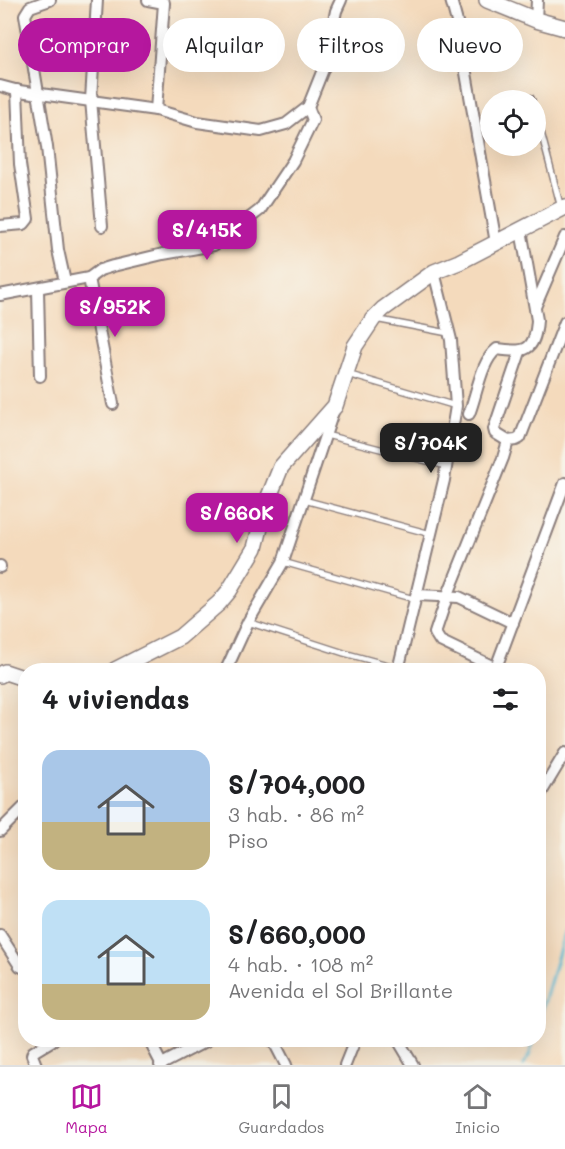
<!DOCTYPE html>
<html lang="es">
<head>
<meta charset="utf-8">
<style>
  :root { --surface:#fff; --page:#f2f2f2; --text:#202124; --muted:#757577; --line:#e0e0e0; --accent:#b5179e }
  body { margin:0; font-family:Mali,sans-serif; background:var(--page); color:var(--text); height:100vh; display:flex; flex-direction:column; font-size:22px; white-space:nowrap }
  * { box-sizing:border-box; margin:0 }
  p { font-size:20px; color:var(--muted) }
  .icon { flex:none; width:33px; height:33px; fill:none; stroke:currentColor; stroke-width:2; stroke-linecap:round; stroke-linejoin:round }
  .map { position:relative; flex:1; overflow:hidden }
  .panel { position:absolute; left:18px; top:663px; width:528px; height:384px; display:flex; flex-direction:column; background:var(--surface); border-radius:24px; box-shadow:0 6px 24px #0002 }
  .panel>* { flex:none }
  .hud { position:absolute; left:18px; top:18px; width:530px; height:54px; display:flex; gap:12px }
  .controls { position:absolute; left:480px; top:90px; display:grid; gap:12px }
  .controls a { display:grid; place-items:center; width:66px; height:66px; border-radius:50%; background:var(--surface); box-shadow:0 6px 24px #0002; font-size:30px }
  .price { position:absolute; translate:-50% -51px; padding:0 14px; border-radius:12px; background:var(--accent); color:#fff; font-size:20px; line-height:39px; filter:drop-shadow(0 2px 3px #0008) }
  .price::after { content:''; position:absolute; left:50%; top:36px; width:18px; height:14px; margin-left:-9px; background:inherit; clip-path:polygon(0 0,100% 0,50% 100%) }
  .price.active { background:#222; color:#fff }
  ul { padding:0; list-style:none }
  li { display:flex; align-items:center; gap:18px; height:150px; padding:0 24px }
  li span { display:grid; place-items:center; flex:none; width:168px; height:120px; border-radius:18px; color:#555 }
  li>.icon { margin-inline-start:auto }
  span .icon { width:72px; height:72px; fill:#fffc; stroke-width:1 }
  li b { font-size:26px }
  h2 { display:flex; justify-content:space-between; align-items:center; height:72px; padding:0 24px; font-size:26px }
  .pill { padding:0 21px; border-radius:27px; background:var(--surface); box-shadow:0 6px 24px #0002; font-size:21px; line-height:54px }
  .pill.active { background:var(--accent); color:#fff }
  .dock { display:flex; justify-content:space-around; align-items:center; height:84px; border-top:2px solid var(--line); background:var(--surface); font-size:16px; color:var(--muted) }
  .dock a { display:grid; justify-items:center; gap:3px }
  .dock .active { color:var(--accent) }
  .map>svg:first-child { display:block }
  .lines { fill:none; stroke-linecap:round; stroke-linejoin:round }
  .stream { stroke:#53b7d2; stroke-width:3 }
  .lane-casing { stroke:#8b7e7c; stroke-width:8 }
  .street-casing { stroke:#8b7e7c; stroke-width:14 }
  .secondary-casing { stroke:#8b7e7c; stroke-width:18 }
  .lane { stroke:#fff; stroke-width:5 }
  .street { stroke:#fff; stroke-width:10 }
  .secondary { stroke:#fff; stroke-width:15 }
</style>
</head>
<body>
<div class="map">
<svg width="565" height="1065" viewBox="0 0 565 1065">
  <rect width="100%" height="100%" fill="#f7f3e8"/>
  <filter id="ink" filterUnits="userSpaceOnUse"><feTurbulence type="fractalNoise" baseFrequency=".0167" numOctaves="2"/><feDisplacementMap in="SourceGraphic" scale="12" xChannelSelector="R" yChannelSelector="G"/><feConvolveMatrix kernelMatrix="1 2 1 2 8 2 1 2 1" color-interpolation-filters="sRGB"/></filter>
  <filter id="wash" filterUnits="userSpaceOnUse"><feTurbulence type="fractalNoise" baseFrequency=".008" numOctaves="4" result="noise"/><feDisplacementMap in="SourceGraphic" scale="24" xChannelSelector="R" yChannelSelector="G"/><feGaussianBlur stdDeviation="1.35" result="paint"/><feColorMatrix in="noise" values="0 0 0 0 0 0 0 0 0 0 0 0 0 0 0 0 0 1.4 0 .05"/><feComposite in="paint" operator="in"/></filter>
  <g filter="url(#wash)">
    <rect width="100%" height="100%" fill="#f4dabc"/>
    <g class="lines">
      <g class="stream">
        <path d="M538 1024 565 931"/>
        <path d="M523 1065 529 1056 534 1040"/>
      </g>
    </g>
  </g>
  <g filter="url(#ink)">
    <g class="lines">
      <defs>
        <g id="lane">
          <path d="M531 98 532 100"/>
          <path d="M536 113 561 208"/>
          <path d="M375 319 448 333"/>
          <path d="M347 374 456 406"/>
          <path d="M326 435 446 466"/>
          <path d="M304 500 431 534"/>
          <path d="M283 562 414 599"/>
          <path d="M248 622 344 653 399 668"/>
        </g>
        <g id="street">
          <path d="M50 0 30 7 25 15 47 147 58 250 65 282"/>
          <path d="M97 0 91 100 102 226"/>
          <path d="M148 0 164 3 156 110"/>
          <path d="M451 0 457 22 496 243"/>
          <path d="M536 20 537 0"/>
          <path d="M0 86 19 91 156 110 197 122 261 131 286 124 308 107 324 67 336 11 341 0"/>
          <path d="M0 226 24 224 28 219 20 164 17 90"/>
          <path d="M89 278 113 404"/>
          <path d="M38 289 40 376"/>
          <path d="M0 295 89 278 100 270 113 266 163 254 214 245 260 210 293 161 313 120 308 107"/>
          <path d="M535 307 565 237"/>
          <path d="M469 414C477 394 481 361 497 349 525 353 535 352 537 320L521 230"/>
          <path d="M508 441 516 440 520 438 565 322"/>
          <path d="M0 567V566"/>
          <path d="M417 595 459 597 513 623"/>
          <path d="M496 668 440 641 435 633 447 597 503 458 508 441 495 433 494 429 520 352"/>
          <path d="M226 670 248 622 283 562 333 412"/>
          <path d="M398 670 444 480 456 406 451 340 434 272"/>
          <path d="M495 670 565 483"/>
          <path d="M538 798 565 753"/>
          <path d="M0 831 26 805"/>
          <path d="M0 935 20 966 26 969"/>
          <path d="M149 1040 162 1065"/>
          <path d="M273 1040 286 1065"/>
          <path d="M398 1040 413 1065"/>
          <path d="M36 1065 32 1055 33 1052 53 1040"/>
          <path d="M160 1065 208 1040"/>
          <path d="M345 1065 355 1040"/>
        </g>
        <g id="secondary">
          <path d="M487 0 536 20 565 28"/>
          <path d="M115 670 180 637 219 603 229 591 255 548 266 504 281 467 335 406 355 346 373 319 383 309 434 272 459 262 565 207"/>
          <path d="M0 675 5 672 26 679"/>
        </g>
      </defs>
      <use href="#lane" class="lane-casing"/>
      <use href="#street" class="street-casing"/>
      <use href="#secondary" class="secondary-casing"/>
      <use href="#lane" class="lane"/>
      <use href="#street" class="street"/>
      <use href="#secondary" class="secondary"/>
    </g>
  </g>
</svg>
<div class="controls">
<a><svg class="icon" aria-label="locate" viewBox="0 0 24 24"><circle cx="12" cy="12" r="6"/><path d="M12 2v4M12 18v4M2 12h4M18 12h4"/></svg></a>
</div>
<b class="price" style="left:207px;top:261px">S/415K</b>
<b class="price" style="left:115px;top:338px">S/952K</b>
<b class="price active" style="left:431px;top:474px">S/704K</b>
<b class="price" style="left:237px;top:544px">S/660K</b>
<div class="hud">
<a class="pill active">Comprar</a>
<a class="pill">Alquilar</a>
<a class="pill">Filtros</a>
<a class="pill">Nuevo</a>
</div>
<section class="panel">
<h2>4 viviendas<svg class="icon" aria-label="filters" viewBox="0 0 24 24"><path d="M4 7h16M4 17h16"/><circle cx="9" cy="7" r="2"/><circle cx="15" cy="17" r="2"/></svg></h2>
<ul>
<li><span style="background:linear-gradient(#a9c7e8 60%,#c2b280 0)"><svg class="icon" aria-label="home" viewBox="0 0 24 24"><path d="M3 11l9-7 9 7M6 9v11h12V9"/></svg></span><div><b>S/704,000</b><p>3 hab. · 86 m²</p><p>Piso</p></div></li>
<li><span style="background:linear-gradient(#bfe0f5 70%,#c2b280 0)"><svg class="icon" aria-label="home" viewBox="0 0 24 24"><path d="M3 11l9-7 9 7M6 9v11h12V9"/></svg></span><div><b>S/660,000</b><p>4 hab. · 108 m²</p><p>Avenida el Sol Brillante</p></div></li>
</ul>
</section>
</div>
<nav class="dock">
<a class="active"><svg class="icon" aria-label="map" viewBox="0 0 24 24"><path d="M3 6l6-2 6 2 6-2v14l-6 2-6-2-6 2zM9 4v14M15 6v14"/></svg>Mapa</a>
<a><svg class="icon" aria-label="saved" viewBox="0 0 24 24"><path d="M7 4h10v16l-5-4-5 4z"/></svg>Guardados</a>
<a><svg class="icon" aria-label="home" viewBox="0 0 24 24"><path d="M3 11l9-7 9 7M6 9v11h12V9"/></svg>Inicio</a>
</nav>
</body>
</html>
